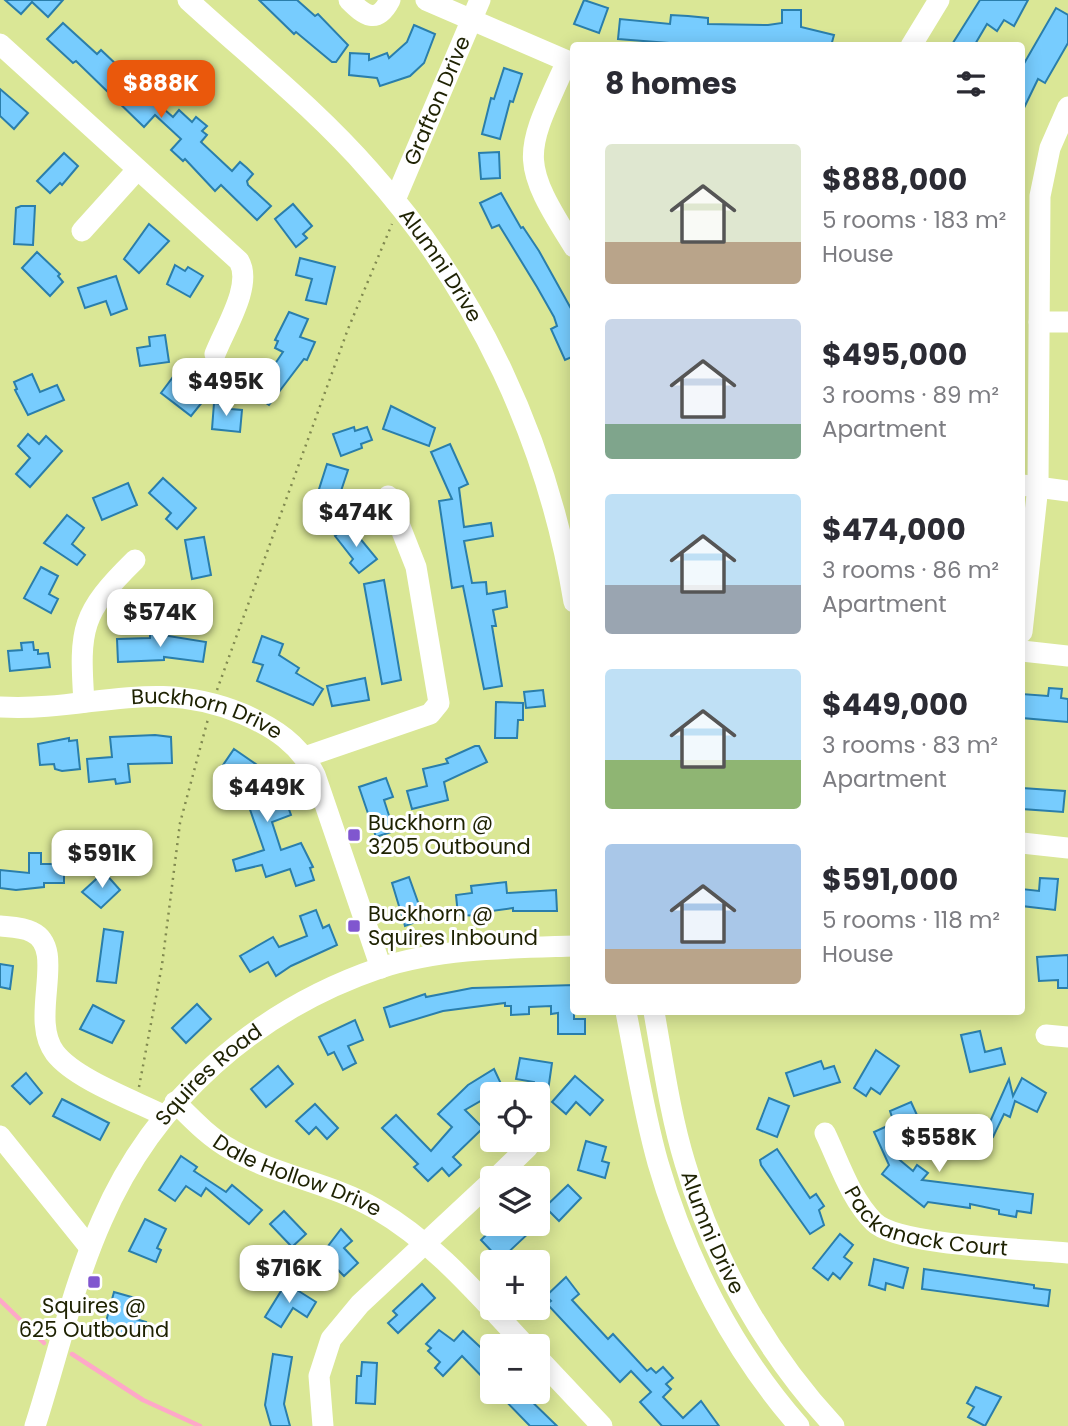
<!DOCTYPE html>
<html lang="en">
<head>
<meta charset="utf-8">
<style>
  :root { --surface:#fff; --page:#f7f7f7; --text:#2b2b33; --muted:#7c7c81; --accent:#ea580c }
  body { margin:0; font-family:Poppins,sans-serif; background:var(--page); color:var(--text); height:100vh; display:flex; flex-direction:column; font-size:26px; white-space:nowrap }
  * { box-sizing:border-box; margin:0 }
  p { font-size:23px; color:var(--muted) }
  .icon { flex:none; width:38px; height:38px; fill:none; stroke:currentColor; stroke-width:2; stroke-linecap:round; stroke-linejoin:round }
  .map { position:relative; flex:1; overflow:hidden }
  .side { position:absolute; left:570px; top:42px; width:455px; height:973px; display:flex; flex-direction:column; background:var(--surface); border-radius:7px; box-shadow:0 4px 18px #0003 }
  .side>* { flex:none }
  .buttons { position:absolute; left:480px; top:1082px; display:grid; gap:14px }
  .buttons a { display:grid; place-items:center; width:70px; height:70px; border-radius:7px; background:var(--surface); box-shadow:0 4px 18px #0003; font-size:35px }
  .price { position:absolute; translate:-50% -60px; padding:0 16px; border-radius:14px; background:#fff; color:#222; font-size:23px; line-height:46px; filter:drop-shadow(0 2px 4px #0008) }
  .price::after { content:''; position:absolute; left:50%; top:42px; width:21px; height:16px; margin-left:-10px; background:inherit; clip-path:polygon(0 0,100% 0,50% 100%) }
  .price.current { background:var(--accent); color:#fff }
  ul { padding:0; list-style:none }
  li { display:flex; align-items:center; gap:21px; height:175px; padding:0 35px }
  li span { display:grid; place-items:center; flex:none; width:196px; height:140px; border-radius:7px; color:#555 }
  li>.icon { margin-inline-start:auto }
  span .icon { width:84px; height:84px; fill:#fffc; stroke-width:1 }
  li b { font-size:30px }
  h2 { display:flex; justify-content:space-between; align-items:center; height:84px; padding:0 35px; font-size:30px }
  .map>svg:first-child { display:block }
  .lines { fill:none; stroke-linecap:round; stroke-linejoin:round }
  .stream { stroke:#fea8c8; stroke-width:4.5 }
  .building { fill:#77ccfe; stroke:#2a7eab; stroke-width:2 }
  .path { stroke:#808950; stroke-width:2.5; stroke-dasharray:2 5; stroke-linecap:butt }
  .minor { stroke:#fff; stroke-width:21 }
  .poi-dot { fill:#8056cf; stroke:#fff; stroke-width:2.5 }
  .labels { text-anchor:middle; stroke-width:6; stroke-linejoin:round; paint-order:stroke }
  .street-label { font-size:21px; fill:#1e2202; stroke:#fff }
  .poi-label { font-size:21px; fill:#1e2202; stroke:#fff; text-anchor:start }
</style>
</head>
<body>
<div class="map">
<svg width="1068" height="1426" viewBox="0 0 1068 1426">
  <rect width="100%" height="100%" fill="#dae796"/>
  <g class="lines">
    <g class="stream">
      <path d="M0 1300 44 1343"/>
      <path d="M72 1354 143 1400 200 1426"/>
    </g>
  </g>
  <g class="building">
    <path d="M5 0H63L48 17 32 2 21 14Z"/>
    <path d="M259 0H297L315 16 318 14 348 45 336 62H332L296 32 294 34Z"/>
    <path d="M584 0 608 8 599 33 574 24Z"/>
    <path d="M980 0H1028L1014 26 1004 20 997 31 987 24 974 46H951Z"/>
    <path d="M1056 8 1068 15V43L1045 83 1038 79 1022 112V67Z"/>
    <path d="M782 10H801V27L834 35 831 46 682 44 618 39 620 19 670 24 671 15 688 16 708 18V24L768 25 782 23Z"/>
    <path d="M63 23 97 54 101 50 136 83 141 78 156 91 150 97 173 117 179 110 192 122 196 117 207 126 202 131 207 135 201 142 232 171 240 162 247 168 253 174 247 181 248 185 271 206 257 220 221 185 215 191 185 159 183 161 171 150 181 139 155 115 144 127 76 61 73 63 47 39Z"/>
    <path d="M414 25 435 34 424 63 410 76 380 86 377 78 349 75 350 53 369 54V60L387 53 389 58 407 42Z"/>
    <path d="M504 68 522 74 513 102 510 101 500 139 482 134 491 98 494 99Z"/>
    <path d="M0 89 28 113 14 129 0 116Z"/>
    <path d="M499 152 500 178 481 179 479 153Z"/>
    <path d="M64 153 78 166 62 185 60 183 50 193 37 181Z"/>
    <path d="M501 193 521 228 523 227 539 251 574 314V356L565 360 551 329 557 326 554 317 537 287 499 225 492 228 480 203Z"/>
    <path d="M293 204 312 226 303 234 307 238 296 247 275 219Z"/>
    <path d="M21 206H35L33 245 14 244 16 208Z"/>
    <path d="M149 224 169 241 139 273 124 259Z"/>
    <path d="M37 252 60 274 58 276 63 282 50 296 22 268Z"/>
    <path d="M300 258 335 267 326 304 306 300 312 279 296 275Z"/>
    <path d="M175 265 185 271 188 267 203 276 190 297 167 284Z"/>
    <path d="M116 276 127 309 111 315 106 301 85 308 78 288Z"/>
    <path d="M289 312 308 319 300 337 315 342 307 360 304 359 269 405 254 395 283 352 275 348 278 341 275 340Z"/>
    <path d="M165 335 169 362 140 366 137 348 150 346 149 337Z"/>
    <path d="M32 374 40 392 57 385 64 400 28 415 15 390 17 389 14 382Z"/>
    <path d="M173 377 204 400 191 416 161 393Z"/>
    <path d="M214 403 231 405V409L242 410 240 432 212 429Z"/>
    <path d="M391 406 435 428 429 446 383 429Z"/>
    <path d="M354 427 355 431 367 427 372 440 361 444 362 448 341 456 333 434Z"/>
    <path d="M28 434 39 444 46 436 62 451 30 487 16 474 30 458 18 446Z"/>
    <path d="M450 444 468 484 459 488 464 527 491 523 493 536 464 541 472 583 486 582 487 594 505 591 507 607 493 610 496 626H492L502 686 484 689 463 586 452 588 439 501 452 499 431 452Z"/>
    <path d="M327 464 348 470 334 512 314 505Z"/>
    <path d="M163 478 196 508 177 529 166 519 171 513 149 493Z"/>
    <path d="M128 483 137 505 102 520 93 498Z"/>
    <path d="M67 515 84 528 72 544 85 555 77 565 44 543Z"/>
    <path d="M349 525 377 559 359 573 350 563 353 559 335 536Z"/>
    <path d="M204 537 211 575 192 579 185 540Z"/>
    <path d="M41 567 58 576 49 594 58 599 51 613 24 598Z"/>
    <path d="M384 580 401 680 382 684 364 584Z"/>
    <path d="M150 633 206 642 203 662 164 657V660L118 662 117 639 150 638Z"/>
    <path d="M262 636 283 644 279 655 299 668 296 673 323 689 313 705 257 681 263 665 253 662Z"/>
    <path d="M33 642 34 650H38V654L48 653 50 667 10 671 8 651 22 650 21 643Z"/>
    <path d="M365 678 369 700 332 706 327 686Z"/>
    <path d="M1049 688 1062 689 1061 698 1068 699V722L1022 718V694L1048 696Z"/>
    <path d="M543 690 545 706 526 708 524 692Z"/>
    <path d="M496 702 523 703V720H518L517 738H495Z"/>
    <path d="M155 735 171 737 172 763 128 764 130 782 116 784 115 779 89 782 87 759 112 757 110 737Z"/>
    <path d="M69 738V741L77 740 80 769 62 771 55 769 54 764 40 765 38 744Z"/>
    <path d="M475 746H479L487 762 444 782 448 800 412 809 407 791 427 786 423 769 448 763 446 759Z"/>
    <path d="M234 749 276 778 255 807 284 796 291 815 272 822 281 850 301 843 313 867 310 868 314 880 296 886 290 869 266 877 262 865 236 871 233 860 264 850 246 798 235 790 243 780 223 765Z"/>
    <path d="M386 778 393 797 384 800 394 831 376 837 359 787Z"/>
    <path d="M1022 788 1065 791 1063 812 1022 809Z"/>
    <path d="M29 853H41V864H64V883H44V887L16 890 0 888V870L29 873Z"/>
    <path d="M104 872 120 890 101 908 82 892Z"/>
    <path d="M409 877 424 919 405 926 392 883Z"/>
    <path d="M1040 878 1058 879 1055 910 1022 906V889L1039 891Z"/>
    <path d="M506 882 507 893 556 890 557 911H513V908L484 912 485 916 458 915 456 895 472 893 471 886Z"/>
    <path d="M316 910 323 928 329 925 337 945 291 966 276 976 268 962 250 972 240 956 273 937 279 947 307 936 300 916Z"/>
    <path d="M104 929 123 932 116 983 97 981Z"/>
    <path d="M1068 955V988H1058V980L1039 981 1037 957Z"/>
    <path d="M0 964 13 966 10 989 0 987Z"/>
    <path d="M574 985V1019H585V1034H558V1013L551 1014V1006L529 1007V1014L511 1015V1006H505V1003L443 1011 390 1027 384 1008 425 994 426 997 472 988Z"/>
    <path d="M197 1004 211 1019 186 1043 172 1028Z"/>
    <path d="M93 1005 124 1021 112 1043 80 1029Z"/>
    <path d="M355 1020 363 1040 348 1046 356 1063 343 1070 334 1052 328 1055 319 1037Z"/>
    <path d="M980 1031 985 1052 1001 1048 1005 1064 970 1072 961 1035Z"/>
    <path d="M876 1050 899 1066 880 1094 871 1088 866 1096 854 1088Z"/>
    <path d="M520 1058 552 1063 547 1098 533 1094 534 1082 516 1079Z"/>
    <path d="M821 1061 824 1069 834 1066 840 1082 794 1096 786 1073Z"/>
    <path d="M278 1066 293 1084 266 1107 251 1089Z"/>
    <path d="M494 1069 503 1088 465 1110 483 1128 453 1157 461 1165 449 1176 442 1168 428 1181 414 1167 418 1164 382 1128 396 1115 431 1151 452 1127 438 1114 468 1085Z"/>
    <path d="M26 1073 42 1093 30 1104 12 1086Z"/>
    <path d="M575 1076 603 1100 590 1115 576 1102 566 1114 552 1102Z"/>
    <path d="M1022 1078 1046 1093 1037 1112 1015 1101 1010 1117 1004 1114 993 1137 985 1133 1009 1079 1013 1096Z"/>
    <path d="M769 1098 789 1106 777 1137 757 1129Z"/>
    <path d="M62 1099 109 1123 100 1140 53 1116Z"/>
    <path d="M911 1102 922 1126 915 1129 919 1138 889 1151 913 1171 917 1165 928 1173 922 1180 1033 1194 1031 1213 1017 1211 1016 1217 999 1214V1210L970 1204V1208L928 1202 924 1207 882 1174 889 1165 874 1132 894 1123 890 1111Z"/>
    <path d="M315 1104 338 1128 327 1139 316 1127 309 1134 296 1121Z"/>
    <path d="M586 1141 606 1147 602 1161 609 1163 605 1178 578 1170Z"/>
    <path d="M777 1149 810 1198 816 1194 824 1206 819 1210 824 1225 810 1234 761 1165 760 1160Z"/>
    <path d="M181 1156 197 1167 194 1171 226 1192 232 1185 262 1210 249 1224 206 1188 201 1196 186 1186 175 1201 159 1190Z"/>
    <path d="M568 1185 581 1198 559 1221 545 1207Z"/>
    <path d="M284 1211 306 1234 292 1247 270 1224Z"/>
    <path d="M145 1219 166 1229 157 1248 161 1250 156 1262 129 1251Z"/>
    <path d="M498 1223H526L532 1230 500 1260 481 1240Z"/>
    <path d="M341 1229 352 1241 344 1248 358 1263 344 1276 322 1254Z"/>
    <path d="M840 1234 853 1245 844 1257 852 1263 840 1279 833 1273 828 1280 813 1268Z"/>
    <path d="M874 1259 908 1268 903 1288 886 1283 885 1290 869 1285Z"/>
    <path d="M924 1269 1034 1285V1288L1050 1290 1048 1306 922 1289Z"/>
    <path d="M566 1277 579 1294 572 1300 608 1339 613 1334 647 1371 651 1368 656 1373 663 1367 673 1378 666 1384 671 1389 663 1397 683 1418 701 1401 719 1426H662L640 1402 651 1392 631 1371 620 1382 547 1304 551 1301 546 1296Z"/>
    <path d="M286 1283 316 1302 307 1317 293 1308 281 1327 265 1317Z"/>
    <path d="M422 1284 435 1298 398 1333 388 1323 397 1315 393 1311Z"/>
    <path d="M114 1292 135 1298 129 1317 146 1322 142 1338 104 1329Z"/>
    <path d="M439 1330 454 1341 463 1331 492 1358V1387L462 1356 443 1376 435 1368 440 1362 428 1351 431 1348 426 1344Z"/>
    <path d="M273 1354 292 1357 284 1404 290 1426H271L265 1405Z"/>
    <path d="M362 1362 377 1363 375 1404 356 1403 357 1376H361Z"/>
    <path d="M976 1387 1001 1397 985 1426 968 1417 974 1407 967 1403Z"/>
    <path d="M496 1391H521L557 1426H530Z"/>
  </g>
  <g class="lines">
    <g class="path">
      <path d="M217 690 348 329 392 224"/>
      <path d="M139 1087 162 965 180 823 208 719"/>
    </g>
    <g class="minor">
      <path id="s1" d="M188 0C249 56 316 109 370 171 478 292 548 442 574 602"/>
      <path d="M349 0C365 16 377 25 390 0"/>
      <path d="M426 0 574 64"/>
      <path d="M0 44 239 261C253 285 225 328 215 354"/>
      <path d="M911 46 939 0"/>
      <path d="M567 61C525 154 517 158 574 247"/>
      <path id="s2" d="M395 200 480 0"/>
      <path d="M82 231 137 170"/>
      <path d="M1039 322H1068"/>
      <path d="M1022 485 1068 491"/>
      <path d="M1022 632 1038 486 1040 196 1050 148 1068 107"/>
      <path d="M1022 651 1068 656"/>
      <path d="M84 702C79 628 81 613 135 560"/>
      <path id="s3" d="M0 707C91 712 151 676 243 714 275 728 299 744 315 775L381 968"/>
      <path d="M305 757 430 714 439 703 416 567 388 496"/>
      <path d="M1022 843 1068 848"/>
      <path d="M0 926C10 927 23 927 32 932 68 949 28 1018 55 1053 75 1079 133 1100 163 1115"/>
      <path d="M626 1012C636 1062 644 1114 658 1163 686 1259 733 1351 799 1426"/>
      <path id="s4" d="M654 1012C663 1062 670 1114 685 1163 713 1259 766 1353 834 1426"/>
      <path d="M1046 1035 1068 1037"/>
      <path id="s5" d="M175 1102C193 1120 210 1138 232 1150 277 1176 331 1183 376 1209 435 1243 480 1297 526 1346"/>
      <path id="s6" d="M825 1133C839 1162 850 1198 874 1222 898 1246 1029 1249 1068 1253"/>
      <path d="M0 1136 90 1248"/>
      <path d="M496 1178 528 1147"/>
      <path d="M537 1357 602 1426"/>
      <path id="s7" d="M35 1426C57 1358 73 1285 102 1220 154 1100 256 1010 380 968 441 948 510 948 574 946"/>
      <path d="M323 1426 319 1376 331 1339 360 1304 492 1181"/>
    </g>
  </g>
  <g class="poi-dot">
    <rect x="347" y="828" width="14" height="14" rx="3.5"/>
    <rect x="347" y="919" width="14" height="14" rx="3.5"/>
    <rect x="87" y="1275" width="14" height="14" rx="3.5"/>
  </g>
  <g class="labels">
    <g class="street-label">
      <text dy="7" stroke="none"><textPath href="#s2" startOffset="108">Grafton Drive</textPath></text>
      <text dy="7" stroke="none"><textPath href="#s1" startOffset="368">Alumni Drive</textPath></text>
      <text dy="7" stroke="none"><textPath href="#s3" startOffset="210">Buckhorn Drive</textPath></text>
      <text dy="7" stroke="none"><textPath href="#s7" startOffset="399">Squires Road</textPath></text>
      <text dy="7" stroke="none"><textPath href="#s5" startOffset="145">Dale Hollow Drive</textPath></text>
      <text dy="7" stroke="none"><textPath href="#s6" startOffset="150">Packanack Court</textPath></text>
      <text dy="7" stroke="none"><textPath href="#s4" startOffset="229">Alumni Drive</textPath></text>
    </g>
    <g class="poi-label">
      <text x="368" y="830">Buckhorn @<tspan x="368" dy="24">3205 Outbound</tspan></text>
      <text x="368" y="921">Buckhorn @<tspan x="368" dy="24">Squires Inbound</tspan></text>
      <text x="94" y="1313" text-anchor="middle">Squires @<tspan x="94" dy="24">625 Outbound</tspan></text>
    </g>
  </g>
</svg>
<div class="buttons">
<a><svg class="icon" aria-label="locate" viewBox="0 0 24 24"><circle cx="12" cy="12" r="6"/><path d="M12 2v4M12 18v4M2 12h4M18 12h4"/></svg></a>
<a><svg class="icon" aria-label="layers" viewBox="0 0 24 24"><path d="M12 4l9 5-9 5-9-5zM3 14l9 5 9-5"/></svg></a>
<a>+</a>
<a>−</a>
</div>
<b class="price current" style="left:161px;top:120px">$888K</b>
<b class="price" style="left:226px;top:418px">$495K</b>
<b class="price" style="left:356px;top:549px">$474K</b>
<b class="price" style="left:160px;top:649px">$574K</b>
<b class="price" style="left:267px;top:824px">$449K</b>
<b class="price" style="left:102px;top:890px">$591K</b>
<b class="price" style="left:939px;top:1174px">$558K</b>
<b class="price" style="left:289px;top:1305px">$716K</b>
<section class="side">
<h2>8 homes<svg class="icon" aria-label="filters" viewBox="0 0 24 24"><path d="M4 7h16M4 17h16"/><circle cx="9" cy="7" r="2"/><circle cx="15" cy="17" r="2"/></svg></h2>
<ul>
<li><span style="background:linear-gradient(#dfe7d0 70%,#b9a48a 0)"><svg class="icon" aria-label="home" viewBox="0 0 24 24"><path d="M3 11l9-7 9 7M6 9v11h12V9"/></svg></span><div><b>$888,000</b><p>5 rooms · 183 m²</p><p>House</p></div></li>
<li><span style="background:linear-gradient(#c9d6e8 75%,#7fa58c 0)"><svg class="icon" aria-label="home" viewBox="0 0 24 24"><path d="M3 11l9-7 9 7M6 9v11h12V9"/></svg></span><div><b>$495,000</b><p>3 rooms · 89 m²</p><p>Apartment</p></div></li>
<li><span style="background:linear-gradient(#bfe0f5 65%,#9aa5b1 0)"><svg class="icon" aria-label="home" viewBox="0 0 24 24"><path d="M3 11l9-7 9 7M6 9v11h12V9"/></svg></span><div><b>$474,000</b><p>3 rooms · 86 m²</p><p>Apartment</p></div></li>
<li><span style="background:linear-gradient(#bfe0f5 65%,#8fb573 0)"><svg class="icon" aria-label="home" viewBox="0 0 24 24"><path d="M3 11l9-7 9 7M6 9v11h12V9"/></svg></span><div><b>$449,000</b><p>3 rooms · 83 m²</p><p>Apartment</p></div></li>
<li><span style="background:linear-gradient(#a9c7e8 75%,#b9a48a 0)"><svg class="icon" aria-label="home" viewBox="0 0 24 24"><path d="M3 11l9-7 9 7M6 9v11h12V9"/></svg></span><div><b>$591,000</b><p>5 rooms · 118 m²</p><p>House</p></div></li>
</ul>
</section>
</div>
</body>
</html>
